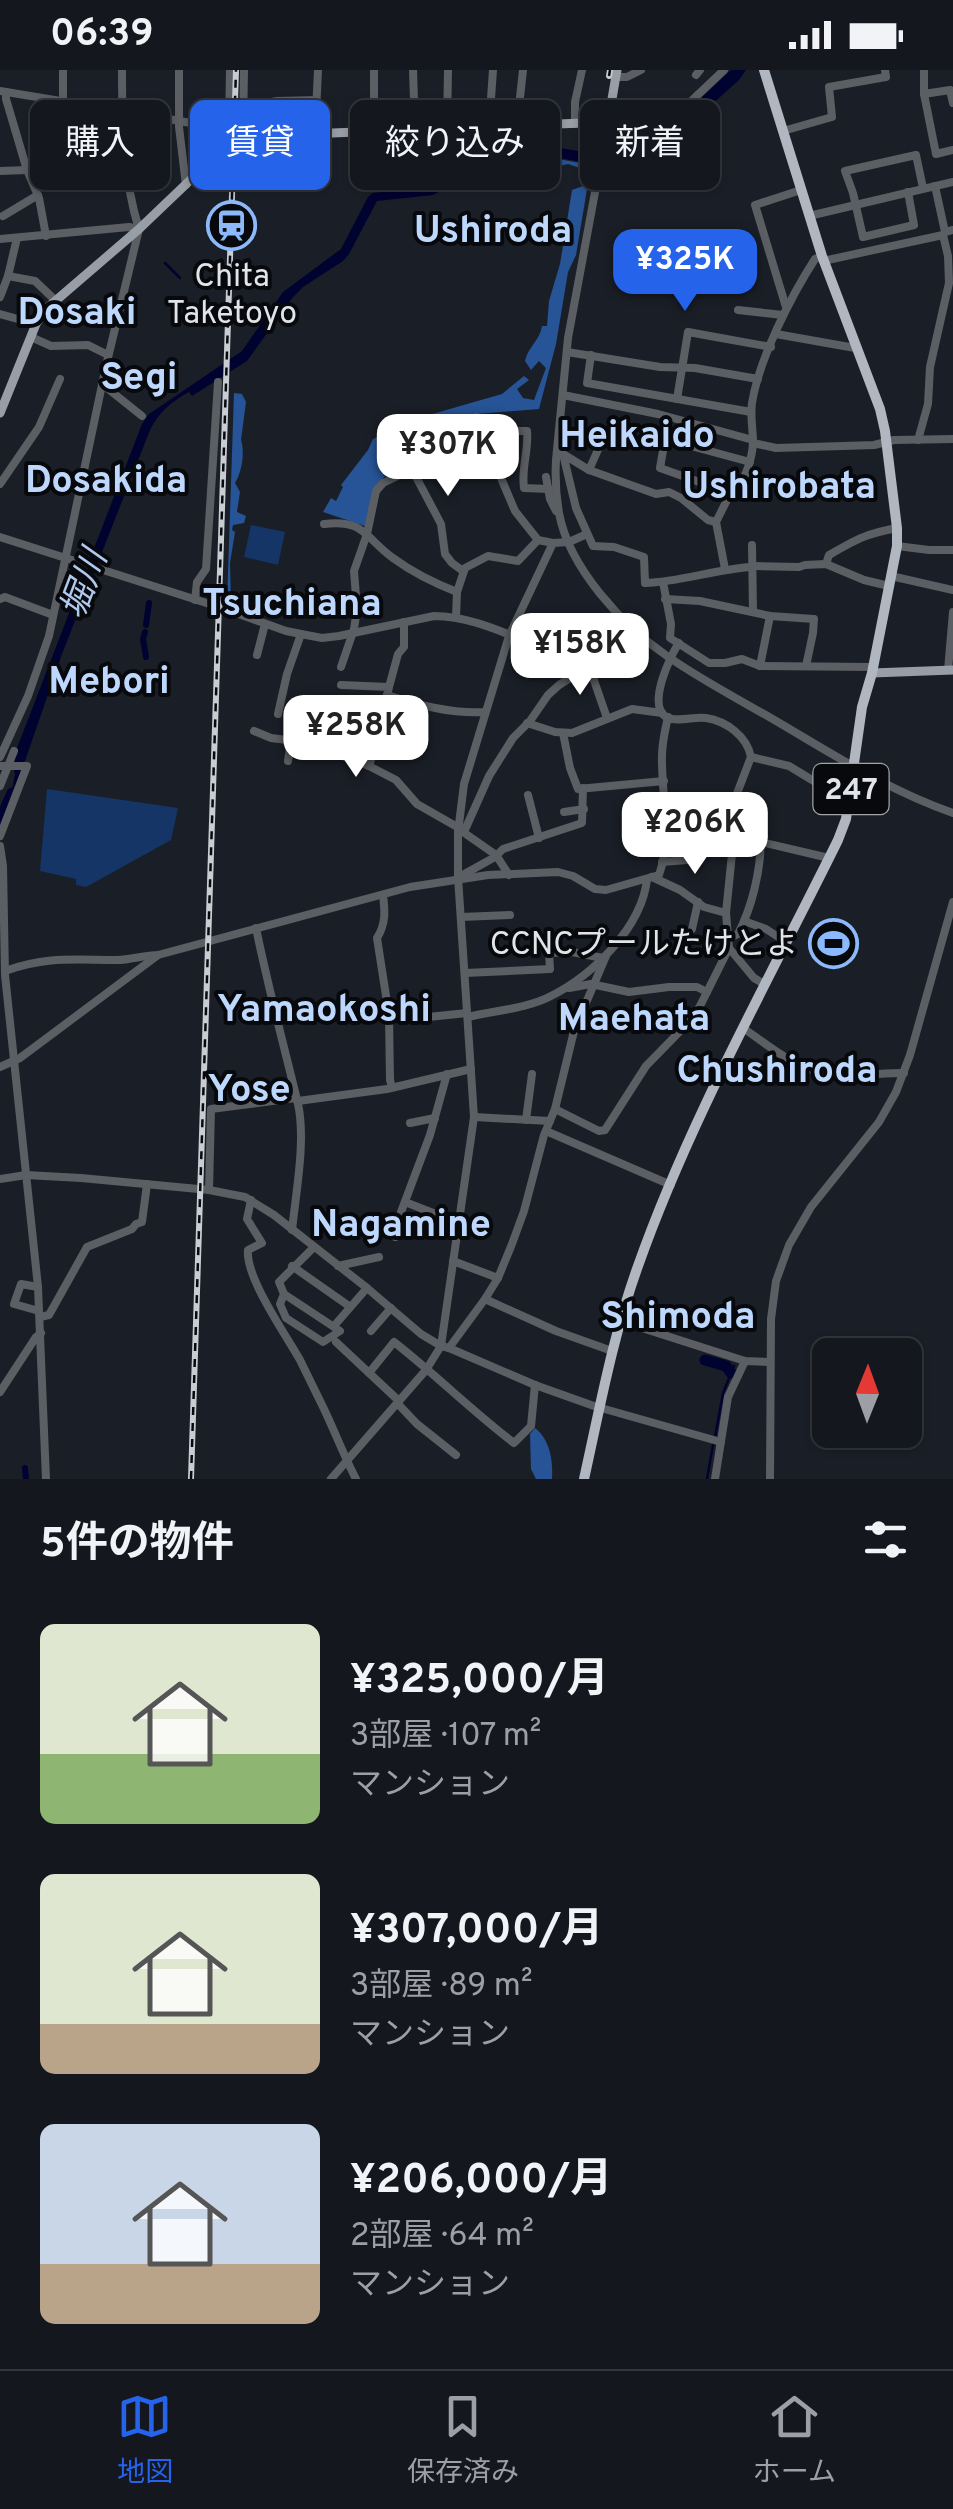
<!DOCTYPE html>
<html lang="ja">
<head>
<meta charset="utf-8">
<style>
  :root { --surface:#14171d; --page:#1d2026; --text:#f1f3f6; --muted:#9d9fa4; --line:#33363b; --accent:#2563eb }
  body { margin:0; font-family:Overpass,"Noto Sans JP",sans-serif; background:var(--page); color:var(--text); height:100vh; display:flex; flex-direction:column; font-size:38px; white-space:nowrap }
  * { box-sizing:border-box; margin:0 }
  p { font-size:32px; color:var(--muted) }
  .icon { flex:none; width:55px; height:55px; fill:none; stroke:currentColor; stroke-width:2; stroke-linecap:round; stroke-linejoin:round }
  .map { position:relative; height:1409px; overflow:hidden }
  .details { display:flex; flex-direction:column; background:var(--surface); flex:1 }
  .details>* { flex:none }
  .guide { position:absolute; left:30px; top:30px; width:895px; height:90px; display:flex; gap:20px }
  .needle { width:65px; rotate:1deg }
  .controls { position:absolute; left:812px; top:1268px; display:grid; gap:20px }
  .controls a { display:grid; place-items:center; width:110px; height:110px; border-radius:15px; background:var(--surface); box-shadow:0 2px 8px #0004,0 0 0 2px var(--line); font-size:50px }
  .price { position:absolute; translate:-50% -85px; padding:0 22px; border-radius:20px; background:#fff; color:#222; font-size:32px; line-height:65px; filter:drop-shadow(0 2px 5px #0008) }
  .price::after { content:''; position:absolute; left:50%; top:60px; width:30px; height:22px; margin-left:-15px; background:inherit; clip-path:polygon(0 0,100% 0,50% 100%) }
  .price.active { background:var(--accent); color:#fff }
  ul { padding:0; list-style:none }
  li { display:flex; align-items:center; gap:30px; height:250px; padding:0 40px }
  li span { display:grid; place-items:center; flex:none; width:280px; height:200px; border-radius:15px; color:#555 }
  li>.icon { margin-inline-start:auto }
  span .icon { width:120px; height:120px; fill:#fffc; stroke-width:1 }
  li b { font-size:42px }
  h2 { display:flex; justify-content:space-between; align-items:center; height:120px; padding:0 40px; font-size:42px }
  .tag { padding:0 35px; border-radius:15px; background:var(--surface); box-shadow:0 2px 8px #0004,0 0 0 2px var(--line); font-size:35px; line-height:90px }
  .tag.active { background:var(--accent); color:#fff }
  .status { display:flex; justify-content:space-between; align-items:center; height:70px; padding:0 50px; background:var(--surface); direction:ltr }
  .status svg { height:28px; fill:currentColor }
  .dock { display:flex; justify-content:space-around; align-items:center; height:140px; border-top:2px solid var(--line); background:var(--surface); font-size:28px; color:var(--muted) }
  .dock a { display:grid; justify-items:center; gap:5px }
  .dock .active { color:var(--accent) }
  .map>svg:first-child { display:block }
  .green { fill:#143566 }
  .forest { fill:#275497 }
  .water { fill:#00022f }
  .lines { fill:none; stroke-linecap:round; stroke-linejoin:round }
  .stream { stroke:#00022f; stroke-width:2.5 }
  .canal { stroke:#00022f; stroke-width:6 }
  .river { stroke:#00022f; stroke-width:11 }
  .minor { stroke:#5b5e62; stroke-width:8 }
  .major { stroke:#989ea6; stroke-width:9 }
  .highway { stroke:#b0b7c1; stroke-width:10 }
  .rail-casing { stroke:#c9cdd3; stroke-width:6 }
  .rail { stroke:#07090c; stroke-width:2.5; stroke-dasharray:8; stroke-linecap:butt }
  .labels { text-anchor:middle; stroke-width:8; stroke-linejoin:round; paint-order:stroke }
  .shield { fill:#07090c; stroke:#a0a3a7; stroke-width:2.5 }
  .shield-label { font-size:30px; font-weight:bold; fill:#e1e5ea }
  .poi-label { font-size:32px; fill:#e1e5ea; stroke:#07090c }
  .water-label { font-size:35px; font-style:italic; fill:#afc9ee; stroke:#07090c }
  .quarter-label { font-size:38px; font-weight:bold; fill:#bdd7fd; stroke:#07090c }
</style>
</head>
<body>
<div class="status"><b>06:39</b><svg viewBox="0 0 49 12"><path d="M0 12V9h3v3zM5 12V6h3v6zM10 12V3h3v9zM15 12V0h3v12zM26 1h20v11H26zM47 4h2v5h-2z"/></svg></div>
<div class="map">
<svg width="953" height="1409" viewBox="0 0 953 1409">
  <rect width="100%" height="100%" fill="#1a1f27"/>
  <g class="green">
    <path d="M251 455 285 462 278 495 244 487Z"/>
    <path d="M47 719 178 738 171 770 86 817 76 815V809L40 801Z"/>
  </g>
  <g class="forest">
    <path d="M558 89 591 95 576 185 568 202 556 274 539 339 477 344 391 398 374 421 365 456 323 442 331 428 336 431 343 417 341 415 368 380 373 369 415 349 502 324 524 306 529 310 517 319 523 328 534 330 546 298 539 291 531 300 525 291C528 277 540 270 542 256H547L549 231 560 194 572 120 583 116 586 111V100L568 94 529 103 509 100 511 97 528 99Z"/>
    <path d="M234 323 242 324 246 332 241 370C245 382 242 402 235 413L240 422 237 442 246 446 244 453 233 455 232 460 235 462 230 493 231 534 227 533Z"/>
    <path d="M535 1358C550 1370 553 1390 552 1409H536L531 1399 530 1364Z"/>
  </g>
  <path class="water" d="M731 0H746L739 10 650 90 641 93 611 97 559 88 528 97 497 95 472 103 433 125 377 131 349 184 343 191 303 217 293 227 247 291 192 326 189 322C171 332 159 342 150 360L62 584 8 740 15 704 12 691 142 354 149 344 242 281 283 222 341 179 368 127 373 123 428 117 465 96 489 87 534 88 560 78 609 86 631 85 649 77Z"/>
  <g class="lines">
    <g class="stream">
      <path d="M165 193 180 208"/>
      <path d="M715 1367 723 1323 734 1296"/>
      <path d="M707 1409 713 1375"/>
    </g>
    <g class="canal">
      <path d="M146 555 149 533"/>
      <path d="M145 562 143 569 146 587"/>
      <path d="M25 1398 26 1409"/>
    </g>
    <g class="river">
      <path d="M0 751 12 723"/>
      <path d="M705 1290 726 1296 731 1303"/>
    </g>
    <g class="minor">
      <path d="M179 0V57L186 115"/>
      <path d="M413 0 414 29"/>
      <path d="M924 0V24L936 84 953 80"/>
      <path d="M696 5 700 0"/>
      <path d="M615 7H627L641 0"/>
      <path d="M0 21 163 48 229 60 253 67"/>
      <path d="M6 22V29L27 100 39 128 46 166"/>
      <path d="M924 24 950 20 953 33"/>
      <path d="M63 32V0"/>
      <path d="M242 38 277 31 316 30"/>
      <path d="M608 52 568 268 556 390C555 408 556 426 559 443 569 498 623 556 667 586 700 609 736 628 771 648 831 683 887 720 953 743"/>
      <path d="M575 54V32L582 0"/>
      <path d="M517 55 523 0"/>
      <path d="M489 57 493 0"/>
      <path d="M447 58 448 0"/>
      <path d="M229 60 230 0"/>
      <path d="M374 61V0"/>
      <path d="M783 61 832 47 829 17 886 7 885 0"/>
      <path d="M315 63 318 0"/>
      <path d="M603 79 625 81 648 72 724 0"/>
      <path d="M373 100 442 93 443 58"/>
      <path d="M0 101 27 100"/>
      <path d="M935 116 945 162"/>
      <path d="M242 117 244 0"/>
      <path d="M908 122 914 155 863 167 853 123 845 101 916 85 923 118"/>
      <path d="M3 146 38 125"/>
      <path d="M809 146 953 112"/>
      <path d="M0 169 129 157 139 159"/>
      <path d="M823 191 943 165 945 162 953 160"/>
      <path d="M8 206 35 211 55 230"/>
      <path d="M0 227 8 206 17 168"/>
      <path d="M786 237 755 135 801 120"/>
      <path d="M738 240 783 245"/>
      <path d="M0 244 36 254"/>
      <path d="M776 264 855 278"/>
      <path d="M31 267 51 276 88 275 108 285"/>
      <path d="M567 282 660 297 695 298 758 309"/>
      <path d="M591 285 587 313 751 342"/>
      <path d="M102 314 142 346"/>
      <path d="M563 325 658 344 753 370"/>
      <path d="M677 329 688 262 771 277"/>
      <path d="M476 347 492 387"/>
      <path d="M481 361H527C529 380 521 398 524 418L549 419"/>
      <path d="M918 370 928 334 930 297 949 213 948 186 943 165"/>
      <path d="M753 373 776 378 843 376 874 375 894 370 953 369"/>
      <path d="M589 400 605 364 637 370"/>
      <path d="M415 405 441 454 445 484 452 493 463 501"/>
      <path d="M415 406 459 391 492 387 515 441 538 470 553 473"/>
      <path d="M546 407 550 429 556 441"/>
      <path d="M0 414 39 357 60 309"/>
      <path d="M736 425 660 398 665 369 750 392"/>
      <path d="M716 452 708 450 681 428 669 422 656 424 589 400 563 384 576 438 593 476 614 477 644 487 645 513C681 512 716 499 752 497"/>
      <path d="M324 454C365 449 365 468 393 488 412 502 434 513 457 522"/>
      <path d="M0 467 222 538 286 561 301 564 322 568 339 566 434 546C473 546 510 566 546 579 560 584 575 593 591 591 608 589 624 573 637 563"/>
      <path d="M752 475 753 542"/>
      <path d="M897 476 929 480H953"/>
      <path d="M826 494 829 485C857 469 865 464 897 458"/>
      <path d="M752 496 799 497 805 495 826 494 864 510 889 516"/>
      <path d="M725 499 716 452 728 428 736 425C744 408 752 392 753 373 753 359 750 346 752 333 759 289 791 226 815 189L822 186"/>
      <path d="M891 506 953 520"/>
      <path d="M663 512 671 554 670 568 709 593H725L742 589 760 596 872 597"/>
      <path d="M0 529 5 527 53 545"/>
      <path d="M665 529 700 531 770 546 814 549 813 563 806 596"/>
      <path d="M195 530 197 512 206 499 218 312"/>
      <path d="M456 547 457 522 465 498 488 486 518 491 538 470"/>
      <path d="M257 585 265 554"/>
      <path d="M589 596 607 648"/>
      <path d="M760 596 770 546"/>
      <path d="M341 597 354 559 357 539 354 501 367 464 376 421 383 413 404 403 412 387 465 364 484 369"/>
      <path d="M948 600 953 542"/>
      <path d="M341 615 389 617 387 625C419 635 451 644 485 642"/>
      <path d="M389 617 398 584 404 577V552"/>
      <path d="M278 644 287 604 301 564"/>
      <path d="M527 653 555 662 572 663 632 639 662 643"/>
      <path d="M254 661 271 668 295 671 337 684 369 696 396 710 417 734 459 758"/>
      <path d="M563 663 570 698 578 719 664 711"/>
      <path d="M0 687 28 626 49 566 106 296 139 159C123 109 122 51 122 0"/>
      <path d="M751 687 789 696 817 713H852"/>
      <path d="M288 691 291 670"/>
      <path d="M0 696H27L0 766"/>
      <path d="M369 696 375 677 377 654 387 625"/>
      <path d="M0 716 14 681"/>
      <path d="M528 725 539 768"/>
      <path d="M666 738 732 736"/>
      <path d="M564 742 584 739"/>
      <path d="M463 762 496 785 509 805"/>
      <path d="M464 762 489 706 513 668 530 651 548 625 559 615 589 596V592"/>
      <path d="M735 772H761L829 788"/>
      <path d="M0 776 3 796 5 905 38 1217 46 1409"/>
      <path d="M662 792 687 790 702 784 724 780 735 772 731 739 751 687C747 666 726 651 706 648 694 646 678 653 666 647 647 635 670 586 679 573"/>
      <path d="M459 807 495 787 503 779 582 753 583 718"/>
      <path d="M652 807 680 820 704 837 726 843"/>
      <path d="M383 825C385 841 386 854 377 868L389 945 390 1010 392 1017"/>
      <path d="M461 847 510 845"/>
      <path d="M744 851 766 859 786 872"/>
      <path d="M256 858C268 917 284 976 298 1034 306 1070 296 1122 292 1160"/>
      <path d="M692 859 698 832"/>
      <path d="M728 869 738 864C752 837 760 803 761 772"/>
      <path d="M729 878 754 908 764 914"/>
      <path d="M5 901C47 886 74 890 117 890 131 890 144 885 158 885L410 817 488 805 558 802 573 806 595 819 606 820 659 805C673 766 661 726 662 686 662 673 665 660 668 647"/>
      <path d="M465 903 550 899 549 883 572 882 603 888"/>
      <path d="M569 918 591 914 629 922 669 917H697L707 922"/>
      <path d="M468 947C493 941 529 938 551 926 593 905 642 857 647 809"/>
      <path d="M343 949 389 945"/>
      <path d="M409 949 467 943"/>
      <path d="M743 958C765 973 791 995 818 1002 845 1008 876 1003 904 1003"/>
      <path d="M0 997 20 988 158 885"/>
      <path d="M298 1031 387 1019 471 999"/>
      <path d="M555 1039 599 1061 605 1060 646 996 690 951 700 936 729 878 726 843 733 774"/>
      <path d="M474 1047 550 1051"/>
      <path d="M526 1050 532 1004"/>
      <path d="M410 1053 435 1048"/>
      <path d="M546 1061 671 1115"/>
      <path d="M0 1109 26 1105 81 1108 209 1120 245 1127 274 1145 367 1218 421 1264 441 1276 449 1278 535 1315 594 1336 721 1372"/>
      <path d="M209 1120 211 1039 295 1028"/>
      <path d="M251 1130 247 1149 262 1173 248 1180C245 1207 286 1265 300 1290 308 1306 316 1323 324 1339 335 1362 344 1386 356 1409"/>
      <path d="M405 1132 459 1153"/>
      <path d="M351 1155 398 1150"/>
      <path d="M395 1167 398 1150 430 1065 447 1004"/>
      <path d="M453 1191 498 1208"/>
      <path d="M292 1196 349 1236"/>
      <path d="M338 1196 379 1187"/>
      <path d="M38 1217 21 1214 14 1234 39 1241"/>
      <path d="M284 1224 340 1261 323 1272 286 1248 280 1234 284 1224 279 1212 314 1177"/>
      <path d="M485 1229 556 1261 612 1281"/>
      <path d="M40 1247 49 1245 87 1177 132 1159 136 1154 142 1152 147 1114"/>
      <path d="M620 1251 745 1291 770 1292"/>
      <path d="M334 1256 367 1218"/>
      <path d="M371 1261 391 1238"/>
      <path d="M336 1272 399 1331V1335L417 1354 456 1385"/>
      <path d="M449 1278 485 1229 498 1208 512 1174 524 1141 544 1065 555 1039 574 961 606 886"/>
      <path d="M369 1303 394 1272C435 1304 472 1341 514 1373L531 1356 535 1315"/>
      <path d="M0 1322 36 1267 41 1263"/>
      <path d="M331 1409 426 1300 441 1276 474 1047 458 807V762L464 714 509 566 553 473 569 472 587 464"/>
      <path d="M715 1409 728 1327 745 1291"/>
      <path d="M770 1409 771 1249 776 1211 789 1175 811 1137 879 1052 896 1022 910 985 953 832"/>
    </g>
    <g class="major">
      <path d="M0 343 36 254 46 239 139 159 227 75 253 67 281 65 608 52 617 0"/>
      <path d="M872 603 953 600"/>
    </g>
    <path class="highway" d="M584 1409C600 1337 613 1265 638 1196 690 1049 769 910 838 770L846 749 862 637 872 603 897 476V458L885 361 880 339 822 186 764 0"/>
    <defs>
      <g id="rail">
        <path d="M609 6 610 0"/>
        <path d="M191 1409 236 0"/>
      </g>
    </defs>
    <use href="#rail" class="rail-casing"/>
    <use href="#rail" class="rail"/>
  </g>
  <defs>
    <symbol id="station-ring" viewBox="-11 -11 22 22"><circle r="9.5" fill="#07090c" stroke="#8cb9fc" stroke-width="1.5"/><path d="M-3-6H3Q5-6 5-4V2Q5 4 3 4L4.5 6H3L1.5 4h-3L-3 6H-4.5L-3 4Q-5 4-5 2V-4Q-5-6-3-6ZM-3.5-4v3h7v-3ZM-3.5 1v1.5H-2V1ZM2 1v1.5H3.5V1Z" fill="#8cb9fc"/></symbol>
    <symbol id="stadium-ring" viewBox="-11 -11 22 22"><circle r="9.5" fill="#07090c" stroke="#8cb9fc" stroke-width="1.5"/><path d="M0-5a6.5 5 0 1 0 0 10a6.5 5 0 1 0 0-10ZM-3.5-1.8h7v3.6h-7Z" fill="#8cb9fc"/></symbol>
  </defs>
  <g fill-rule="evenodd">
    <use href="#station-ring" x="204" y="128" width="55" height="55"/>
    <use href="#stadium-ring" x="806" y="846" width="55" height="55"/>
  </g>
  <g class="labels">
    <rect class="shield" x="813.5" y="694" width="75" height="50" rx="8"/>
    <g class="shield-label">
      <text x="851" y="729">247</text>
    </g>
    <g class="poi-label">
      <text x="232" y="216">Chita<tspan x="232" dy="37">Taketoyo</tspan></text>
      <text x="798" y="884" text-anchor="end">CCNCプールたけとよ</text>
    </g>
    <g class="water-label">
      <text transform="translate(83 514) rotate(-69)" y="12">堀川</text>
    </g>
    <g class="quarter-label">
      <text x="493" y="172">Ushiroda</text>
      <text x="77" y="254">Dosaki</text>
      <text x="139" y="319">Segi</text>
      <text x="637" y="377">Heikaido</text>
      <text x="106" y="422">Dosakida</text>
      <text x="779" y="428">Ushirobata</text>
      <text x="292" y="545">Tsuchiana</text>
      <text x="109" y="623">Mebori</text>
      <text x="324" y="951">Yamaokoshi</text>
      <text x="634" y="960">Maehata</text>
      <text x="777" y="1012">Chushiroda</text>
      <text x="249" y="1031">Yose</text>
      <text x="401" y="1166">Nagamine</text>
      <text x="678" y="1258">Shimoda</text>
    </g>
  </g>
</svg>
<div class="controls">
<a><svg class="needle" viewBox="-14 -14 28 28"><path d="M0-13l5 13h-10z" fill="#e53935"/><path d="M0 13l5-13h-10z" fill="#9d9fa4"/></svg></a>
</div>
<b class="price active" style="left:685px;top:244px">¥325K</b>
<b class="price" style="left:448px;top:429px">¥307K</b>
<b class="price" style="left:580px;top:628px">¥158K</b>
<b class="price" style="left:356px;top:710px">¥258K</b>
<b class="price" style="left:695px;top:807px">¥206K</b>
<div class="guide">
<a class="tag">購入</a>
<a class="tag active">賃貸</a>
<a class="tag">絞り込み</a>
<a class="tag">新着</a>
</div>
</div>
<section class="details">
<h2>5件の物件<svg class="icon" aria-label="filters" viewBox="0 0 24 24"><path d="M4 7h16M4 17h16"/><circle cx="9" cy="7" r="2"/><circle cx="15" cy="17" r="2"/></svg></h2>
<ul>
<li><span style="background:linear-gradient(#dfe7d0 65%,#8fb573 0)"><svg class="icon" aria-label="home" viewBox="0 0 24 24"><path d="M3 11l9-7 9 7M6 9v11h12V9"/></svg></span><div><b>¥325,000/月</b><p>3部屋 · 107 m²</p><p>マンション</p></div></li>
<li><span style="background:linear-gradient(#dfe7d0 75%,#b9a48a 0)"><svg class="icon" aria-label="home" viewBox="0 0 24 24"><path d="M3 11l9-7 9 7M6 9v11h12V9"/></svg></span><div><b>¥307,000/月</b><p>3部屋 · 89 m²</p><p>マンション</p></div></li>
<li><span style="background:linear-gradient(#c9d6e8 70%,#b9a48a 0)"><svg class="icon" aria-label="home" viewBox="0 0 24 24"><path d="M3 11l9-7 9 7M6 9v11h12V9"/></svg></span><div><b>¥206,000/月</b><p>2部屋 · 64 m²</p><p>マンション</p></div></li>
</ul>
</section>
<nav class="dock">
<a class="active"><svg class="icon" aria-label="map" viewBox="0 0 24 24"><path d="M3 6l6-2 6 2 6-2v14l-6 2-6-2-6 2zM9 4v14M15 6v14"/></svg>地図</a>
<a><svg class="icon" aria-label="saved" viewBox="0 0 24 24"><path d="M7 4h10v16l-5-4-5 4z"/></svg>保存済み</a>
<a><svg class="icon" aria-label="home" viewBox="0 0 24 24"><path d="M3 11l9-7 9 7M6 9v11h12V9"/></svg>ホーム</a>
</nav>
</body>
</html>
